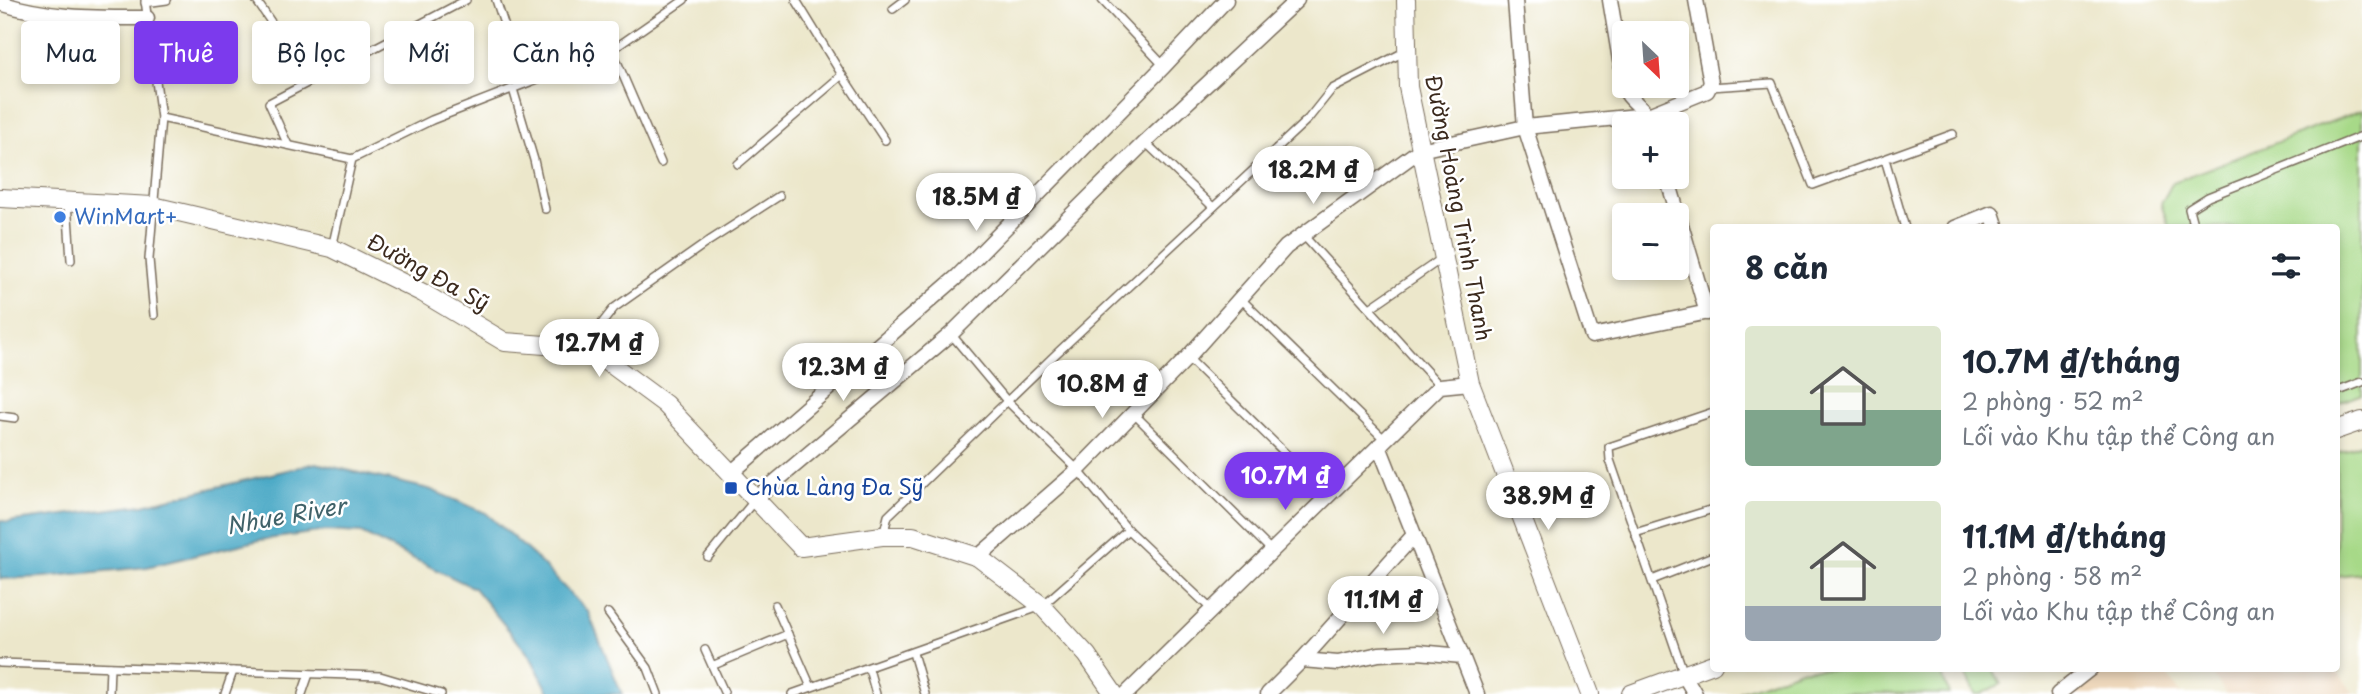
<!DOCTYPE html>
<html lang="vi">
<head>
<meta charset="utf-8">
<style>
  :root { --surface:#fff; --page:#f2f2f3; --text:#1f2937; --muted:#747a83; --accent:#7c3aed }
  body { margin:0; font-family:"Playpen Sans",sans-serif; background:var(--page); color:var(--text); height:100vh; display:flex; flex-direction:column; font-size:26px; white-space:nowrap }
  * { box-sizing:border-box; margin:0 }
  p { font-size:23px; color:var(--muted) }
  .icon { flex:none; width:38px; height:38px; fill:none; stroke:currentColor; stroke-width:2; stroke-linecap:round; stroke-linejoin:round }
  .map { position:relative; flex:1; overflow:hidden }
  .side { position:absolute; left:1710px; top:224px; width:630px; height:448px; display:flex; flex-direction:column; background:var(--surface); border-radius:7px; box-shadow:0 4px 10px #0003 }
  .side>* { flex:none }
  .top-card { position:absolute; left:21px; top:21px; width:665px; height:63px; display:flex; gap:14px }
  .needle { width:46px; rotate:155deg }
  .tools { position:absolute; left:1612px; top:21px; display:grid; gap:14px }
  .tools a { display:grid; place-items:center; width:77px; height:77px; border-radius:7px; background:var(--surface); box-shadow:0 4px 10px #0003; font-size:35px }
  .price { position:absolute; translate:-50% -60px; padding:0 16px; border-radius:24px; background:#fff; color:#222; font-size:23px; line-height:46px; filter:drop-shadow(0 2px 4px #0008) }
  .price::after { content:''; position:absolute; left:50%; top:42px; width:21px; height:16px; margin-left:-10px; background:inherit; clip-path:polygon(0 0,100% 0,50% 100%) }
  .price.current { background:var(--accent); color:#fff }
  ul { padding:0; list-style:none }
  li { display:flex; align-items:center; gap:21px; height:175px; padding:0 35px }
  li span { display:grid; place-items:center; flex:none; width:196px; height:140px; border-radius:7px; color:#555 }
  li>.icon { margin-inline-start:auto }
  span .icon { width:84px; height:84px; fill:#fffc; stroke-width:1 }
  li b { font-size:30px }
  h2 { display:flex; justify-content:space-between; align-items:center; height:84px; padding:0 35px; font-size:30px }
  .tag { padding:0 24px; border-radius:7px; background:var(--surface); box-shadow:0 4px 10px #0003; font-size:24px; line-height:63px }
  .tag.current { background:var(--accent); color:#fff }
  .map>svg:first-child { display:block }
  .built { fill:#edd7bb }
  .green { fill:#a7d988; stroke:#718253; stroke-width:2 }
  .water { fill:#46a7c5; stroke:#406872; stroke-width:2 }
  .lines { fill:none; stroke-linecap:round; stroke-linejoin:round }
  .service-casing { stroke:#796c5b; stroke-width:10 }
  .minor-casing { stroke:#796c5b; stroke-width:17 }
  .tertiary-casing { stroke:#796c5b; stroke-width:20 }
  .service { stroke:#fff; stroke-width:7 }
  .minor { stroke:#fff; stroke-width:14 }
  .tertiary { stroke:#fff; stroke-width:18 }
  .shop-dot { fill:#3f7fe0; stroke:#fff; stroke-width:2.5 }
  .transit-dot { fill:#1a4fb4; stroke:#fff; stroke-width:2.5 }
  .labels { text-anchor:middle; stroke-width:5; stroke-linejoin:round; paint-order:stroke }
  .street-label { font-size:21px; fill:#3b2a1e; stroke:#fff }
  .shop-label { font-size:21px; fill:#366cbe; stroke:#fff; text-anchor:start }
  .transit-label { font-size:21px; fill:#164399; stroke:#fff; text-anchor:start }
  .water-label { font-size:23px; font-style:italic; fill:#406269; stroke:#fff }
</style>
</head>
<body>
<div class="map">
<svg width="2362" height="694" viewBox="0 0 2362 694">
  <rect width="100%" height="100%" fill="#fff"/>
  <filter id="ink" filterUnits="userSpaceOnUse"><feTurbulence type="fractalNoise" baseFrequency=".0143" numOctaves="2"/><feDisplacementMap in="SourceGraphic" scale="14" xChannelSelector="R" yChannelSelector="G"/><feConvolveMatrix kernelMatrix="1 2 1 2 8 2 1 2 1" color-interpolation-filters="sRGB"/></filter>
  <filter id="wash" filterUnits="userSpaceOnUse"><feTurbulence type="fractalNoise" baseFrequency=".00686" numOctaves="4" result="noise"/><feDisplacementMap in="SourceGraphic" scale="28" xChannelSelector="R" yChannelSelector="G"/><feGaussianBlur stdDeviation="1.57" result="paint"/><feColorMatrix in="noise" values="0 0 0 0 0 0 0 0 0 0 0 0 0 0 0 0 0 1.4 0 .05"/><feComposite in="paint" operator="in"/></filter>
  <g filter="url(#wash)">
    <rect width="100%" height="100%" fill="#ece7cb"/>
    <g class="built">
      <path d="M2107 668 2163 669 2181 694H2072Z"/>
      <path d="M2208 669H2336L2354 694H2227Z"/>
    </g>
    <g class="green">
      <path d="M2362 110V394L2336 404V228L2169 227 2161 204 2173 182Z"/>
      <path d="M2362 444V573L2336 576V453Z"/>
      <path d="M1940 669 1949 694 1739 692 1803 669Z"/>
      <path d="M1963 669H1993L2001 684 1981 694H1975Z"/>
    </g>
    <path class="water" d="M316 463 429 489 486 513 535 557 588 612 622 694H550L530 656 474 588 361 533 326 531 260 540 147 567 44 577 0 579V520L7 522 143 505Z"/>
  </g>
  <g filter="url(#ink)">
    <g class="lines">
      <defs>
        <g id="service">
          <path d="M145 0 161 118 149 259 154 315"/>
          <path d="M256 0 290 50"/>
          <path d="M496 0 524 84"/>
          <path d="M1102 0 1164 66"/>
          <path d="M145 3 167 0"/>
          <path d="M893 9 905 0"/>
          <path d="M612 50 661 163"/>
          <path d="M842 75 885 140"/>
          <path d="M1710 87 1772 83 1813 185 1953 134"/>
          <path d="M513 89 534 160 545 209"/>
          <path d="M161 118 352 159"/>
          <path d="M1145 142 1213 207"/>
          <path d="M288 145 269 103 466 0"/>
          <path d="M1885 159 1905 228"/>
          <path d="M738 164 842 75 796 0"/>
          <path d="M67 202 71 260"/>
          <path d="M2194 228 2189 209 2208 197 2362 136"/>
          <path d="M1303 235 1440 386"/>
          <path d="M332 248 352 159 432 120 612 50 684 0"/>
          <path d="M1241 299 1385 440"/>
          <path d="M1370 308 1441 259"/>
          <path d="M951 334 1007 401 1078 470 1128 530 1211 609"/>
          <path d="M585 345 614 308 709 241 779 196"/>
          <path d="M1188 358 1328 495"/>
          <path d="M2336 392 2362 382"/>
          <path d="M1133 413 1271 550"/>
          <path d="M0 416 15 418"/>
          <path d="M1635 533 1713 509"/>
          <path d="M883 536 888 516 1057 353 1308 119 1332 89 1406 51"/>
          <path d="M708 557 754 501"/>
          <path d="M1652 580 1713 556"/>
          <path d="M775 605 811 687"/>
          <path d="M608 613 648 668 658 694"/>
          <path d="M705 650 724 692"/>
          <path d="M913 653 925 694"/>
          <path d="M0 663 380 676 441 694"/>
          <path d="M714 665 788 634"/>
          <path d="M869 669 876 694"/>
          <path d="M1684 674 1610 460 1609 447 1713 412"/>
          <path d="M109 694 110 667"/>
          <path d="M225 694 233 671"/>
          <path d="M302 694 309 674"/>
          <path d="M792 694 1042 606 1128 530"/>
        </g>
        <g id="minor">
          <path d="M1515 0 1525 127 1592 336 1713 311"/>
          <path d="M1610 0 1624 84"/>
          <path d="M0 3C51 19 94 18 147 18"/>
          <path d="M1624 86C1627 100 1644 106 1650 120"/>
          <path d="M1667 177 1707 313"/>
          <path d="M1955 228 1992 213 1997 228"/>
          <path d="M1379 446 1477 694"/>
          <path d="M731 473 958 276 1164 66 1226 0"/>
          <path d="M756 498 951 334 1145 142 1297 0"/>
          <path d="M978 557 1078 470 1188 357 1286 247 1420 150 1525 127 1648 115 1707 91 1711 83 1696 0"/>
          <path d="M1302 660 1338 663 1379 654 1419 652 1462 656"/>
          <path d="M1684 675 1695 694"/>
          <path d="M1126 694 1440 386 1470 383"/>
          <path d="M1268 694 1302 660 1414 535"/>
          <path d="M2058 694 2091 668"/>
        </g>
        <g id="tertiary">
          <path d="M1406 0 1408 87 1470 383 1590 694"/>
          <path d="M0 198 153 206 332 248 423 293 505 342 545 345H585L665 404 801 547 882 536H913L978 557 1042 606 1087 655 1114 694"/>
          <path d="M2336 430 2362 421"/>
          <path d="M1631 694 1713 664"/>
        </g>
      </defs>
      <use href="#service" class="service-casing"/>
      <use href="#minor" class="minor-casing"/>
      <use href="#tertiary" class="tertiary-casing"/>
      <use href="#service" class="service"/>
      <use href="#minor" class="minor"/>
      <use href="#tertiary" class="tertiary"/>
    </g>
  </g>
  <circle class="shop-dot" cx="60" cy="217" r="7"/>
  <rect class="transit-dot" x="724" y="481" width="14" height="14" rx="3.5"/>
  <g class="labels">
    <g class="street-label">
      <text transform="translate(1458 208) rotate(79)" y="7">Đường Hoàng Trình Thanh</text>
      <text transform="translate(428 273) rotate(29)" y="7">Đường Đa Sỹ</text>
    </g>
    <g class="shop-label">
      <text x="74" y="224">WinMart+</text>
    </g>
    <g class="transit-label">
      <text x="745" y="495">Chùa Làng Đa Sỹ</text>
    </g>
    <g class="water-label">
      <text transform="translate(286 516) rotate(-10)" y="8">Nhue River</text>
    </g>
  </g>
</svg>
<div class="tools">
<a><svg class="needle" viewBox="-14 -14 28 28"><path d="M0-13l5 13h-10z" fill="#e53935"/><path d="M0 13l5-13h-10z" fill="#747a83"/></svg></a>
<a>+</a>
<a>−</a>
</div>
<b class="price" style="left:1313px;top:206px">18.2M ₫</b>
<b class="price" style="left:976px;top:233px">18.5M ₫</b>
<b class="price" style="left:599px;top:379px">12.7M ₫</b>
<b class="price" style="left:843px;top:403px">12.3M ₫</b>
<b class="price" style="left:1102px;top:420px">10.8M ₫</b>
<b class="price current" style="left:1285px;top:512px">10.7M ₫</b>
<b class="price" style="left:1548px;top:532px">38.9M ₫</b>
<b class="price" style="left:1383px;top:636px">11.1M ₫</b>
<div class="top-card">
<a class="tag">Mua</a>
<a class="tag current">Thuê</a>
<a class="tag">Bộ lọc</a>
<a class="tag">Mới</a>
<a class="tag">Căn hộ</a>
</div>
<section class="side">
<h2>8 căn<svg class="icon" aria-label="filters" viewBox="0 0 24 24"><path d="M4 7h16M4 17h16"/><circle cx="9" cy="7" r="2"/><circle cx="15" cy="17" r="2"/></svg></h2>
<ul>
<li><span style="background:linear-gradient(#dfe7d0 60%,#7fa58c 0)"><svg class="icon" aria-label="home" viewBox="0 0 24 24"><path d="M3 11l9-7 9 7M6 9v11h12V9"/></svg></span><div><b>10.7M ₫/tháng</b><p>2 phòng · 52 m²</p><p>Lối vào Khu tập thể Công an</p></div></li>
<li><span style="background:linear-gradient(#dfe7d0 75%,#9aa5b1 0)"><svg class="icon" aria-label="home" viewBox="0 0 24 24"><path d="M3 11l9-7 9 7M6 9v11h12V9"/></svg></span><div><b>11.1M ₫/tháng</b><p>2 phòng · 58 m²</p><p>Lối vào Khu tập thể Công an</p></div></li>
</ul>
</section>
</div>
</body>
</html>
